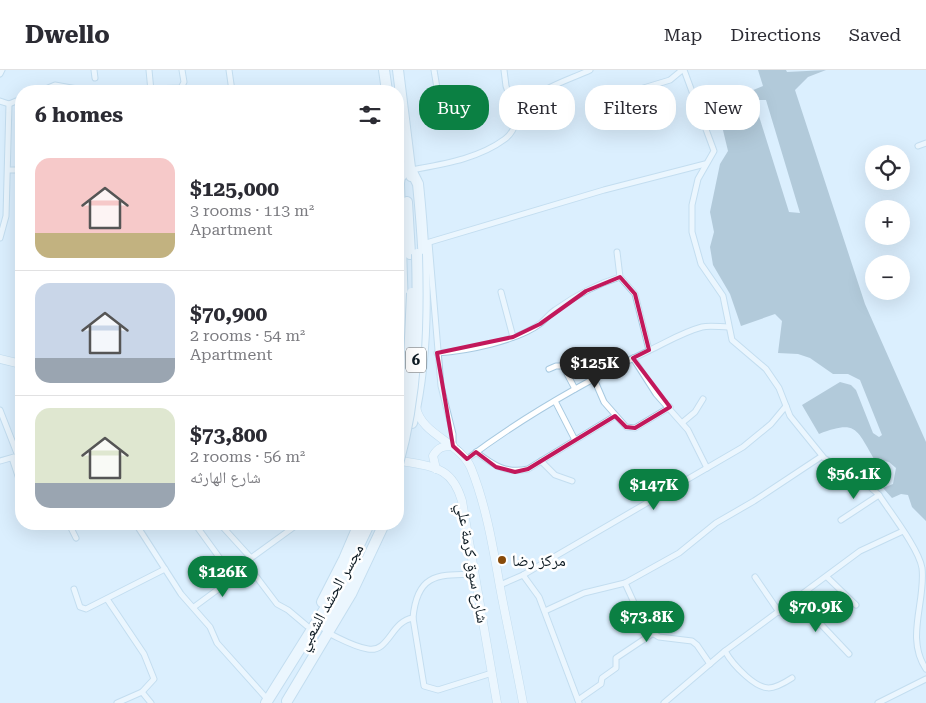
<!DOCTYPE html>
<html lang="en">
<head>
<meta charset="utf-8">
<style>
  :root { --surface:#fff; --page:#f7f7f7; --text:#2b2b33; --muted:#7c7c81; --line:#e1e1e2; --accent:#0b8043 }
  body { margin:0; font-family:"Roboto Serif","Noto Naskh Arabic",serif; background:var(--page); color:var(--text); height:100vh; display:flex; flex-direction:column; font-size:19px; white-space:nowrap }
  * { box-sizing:border-box; margin:0 }
  p { font-size:16px; color:var(--muted) }
  .icon { flex:none; width:28px; height:28px; fill:none; stroke:currentColor; stroke-width:2; stroke-linecap:round; stroke-linejoin:round }
  .map { position:relative; flex:1; overflow:hidden }
  .details { position:absolute; left:15px; top:15px; width:389px; height:445px; display:flex; flex-direction:column; background:var(--surface); border-radius:20px; box-shadow:0 5px 20px #0002 }
  .details>* { flex:none }
  .top-card { position:absolute; left:419px; top:15px; width:431px; height:45px; display:flex; gap:10px }
  .fabs { position:absolute; left:865px; top:75px; display:grid; gap:10px }
  .fabs a { display:grid; place-items:center; width:45px; height:45px; border-radius:50%; background:var(--surface); box-shadow:0 5px 20px #0002; font-size:25px }
  .price { position:absolute; translate:-50% -42px; padding:0 11px; border-radius:18px; background:var(--accent); color:#fff; font-size:16px; line-height:32px; filter:drop-shadow(0 1px 2px #0008) }
  .price::after { content:''; position:absolute; left:50%; top:30px; width:15px; height:11px; margin-left:-8px; background:inherit; clip-path:polygon(0 0,100% 0,50% 100%) }
  .price.current { background:#222; color:#fff }
  ul { padding:0; list-style:none }
  li { display:flex; align-items:center; gap:15px; height:125px; padding:0 20px }
  li+li { border-top:1px solid var(--line) }
  li span { display:grid; place-items:center; flex:none; width:140px; height:100px; border-radius:15px; color:#555 }
  li>.icon { margin-inline-start:auto }
  span .icon { width:60px; height:60px; fill:#fffc; stroke-width:1 }
  li b { font-size:21px }
  h2 { display:flex; justify-content:space-between; align-items:center; height:60px; padding:0 20px; font-size:21px }
  .pill { padding:0 18px; border-radius:20px; background:var(--surface); box-shadow:0 5px 20px #0002; font-size:18px; line-height:45px }
  .pill.current { background:var(--accent); color:#fff }
  header { display:flex; align-items:center; gap:30px; box-sizing:border-box; height:70px; padding:0 25px; background:var(--surface); border-bottom:1px solid var(--line) }
  header strong { font-size:24px }
  nav { display:flex; gap:28px; margin-inline-start:auto; font-size:18px }
  .map>svg:first-child { display:block }
  .water { fill:#829db0 }
  .lines { fill:none; stroke-linecap:round; stroke-linejoin:round }
  .street-casing { stroke:#a7c9e0; stroke-width:7 }
  .secondary-casing { stroke:#a7c9e0; stroke-width:9 }
  .highway-casing { stroke:#a7c9e0; stroke-width:12 }
  .street { stroke:#fff; stroke-width:5 }
  .secondary { stroke:#fff; stroke-width:8 }
  .highway { stroke:#fff; stroke-width:10 }
  .highway-bridge-casing { stroke:#a7c9e0; stroke-width:12; stroke-linecap:butt }
  .highway-bridge { stroke:#fff; stroke-width:10 }
  .marked { fill:none; stroke:#c2185b; stroke-width:4; stroke-linejoin:round }
  .poi-dot { fill:#874a09; stroke:#fff; stroke-width:2 }
  .labels { text-anchor:middle; stroke-width:5; stroke-linejoin:round; paint-order:stroke }
  .shield { fill:#fff; stroke:#565f65; stroke-width:1 }
  .shield-label { font-size:15px; font-weight:bold; fill:#0e1b23 }
  .poi-label { font-size:16px; fill:#0e1b23; stroke:#fff; text-anchor:start }
  .street-label { font-size:16px; fill:#0e1b23; stroke:#fff }
</style>
</head>
<body>
<header>
<strong>Dwello</strong>
<nav><a>Map</a><a>Directions</a><a>Saved</a></nav>
</header>
<div class="map">
<svg width="926" height="633" viewBox="0 0 926 633">
  <rect width="100%" height="100%" fill="#dbeffe"/>
  <path class="water" d="M758 0H786L787 2 826 0 808 7 795 20 865 234 926 372V451L912 437 908 425 901 424 892 428 883 418 893 414 896 398 889 392 874 389C856 358 856 350 819 364L802 335 840 312 851 315 856 320 873 363 879 367 882 365 860 310 848 304H833L810 288 798 284 778 283 782 251 775 244 741 256 730 224 713 195 710 177 714 162 710 142 720 94 728 81 722 56 746 44 758 43 789 142 800 143 766 30H757L712 42V37L763 16Z"/>
  <g class="lines">
    <defs>
      <g id="street">
        <path d="M94 0 95 8"/>
        <path d="M149 0 151 21"/>
        <path d="M229 0 232 21"/>
        <path d="M434 0 437 18"/>
        <path d="M504 0 506 16 518 50"/>
        <path d="M684 0 714 81 698 109 692 135V162L701 194 723 226 732 270 766 299 779 318 790 346 824 388 870 417 879 425C890 442 919 479 922 498 926 531 905 568 926 599"/>
        <path d="M0 4 2 0"/>
        <path d="M151 19 181 18 184 12 182 0"/>
        <path d="M41 21 55 15 88 21"/>
        <path d="M604 30 670 10 682 0"/>
        <path d="M0 31 9 34 21 29"/>
        <path d="M918 76 926 73"/>
        <path d="M8 100H21"/>
        <path d="M411 100C443 94 478 89 505 69 517 60 515 47 524 37 539 18 569 10 590 0"/>
        <path d="M0 168 6 146 9 34"/>
        <path d="M429 173 441 316 453 364V376"/>
        <path d="M423 174 604 120 705 94"/>
        <path d="M617 182 620 207 635 224 649 280"/>
        <path d="M501 222 513 267"/>
        <path d="M437 283C466 281 518 271 541 253 546 249 549 244 555 240 575 226 597 214 620 207"/>
        <path d="M633 288 656 324 688 360 707 398"/>
        <path d="M549 299 556 296H563L575 319"/>
        <path d="M594 309 604 332 626 357 635 358 670 337"/>
        <path d="M555 331 575 370"/>
        <path d="M0 340 18 386"/>
        <path d="M683 352 695 342 703 329"/>
        <path d="M476 382C493 395 506 404 528 399L615 346"/>
        <path d="M12 388 21 415"/>
        <path d="M467 389C524 346 586 311 650 280 667 272 683 262 702 257 710 255 720 257 728 257"/>
        <path d="M0 391 14 387"/>
        <path d="M541 391 555 405 572 411"/>
        <path d="M841 450 879 425"/>
        <path d="M69 454 76 468"/>
        <path d="M136 454 181 524 210 557 217 573 268 630"/>
        <path d="M195 454 232 505"/>
        <path d="M220 454 251 488"/>
        <path d="M246 493 277 534 288 540 307 556"/>
        <path d="M475 504C438 505 417 503 413 548L424 616 438 620 492 603"/>
        <path d="M523 505 539 527 579 633"/>
        <path d="M755 507 779 542"/>
        <path d="M827 507 856 535"/>
        <path d="M625 513 646 559 659 567 692 571 697 575 710 594"/>
        <path d="M500 515 523 505 743 377 771 354 786 336"/>
        <path d="M74 519 80 537 86 539 165 499"/>
        <path d="M107 529 144 584 154 609 142 622 117 633"/>
        <path d="M797 529 849 584"/>
        <path d="M194 537 232 509V505L251 488 298 454"/>
        <path d="M545 541 584 523 625 513 679 483 716 453 754 431 822 386"/>
        <path d="M328 563C341 569 354 577 368 579 389 583 391 551 413 548"/>
        <path d="M725 581C731 592 737 598 746 606 764 622 772 621 792 608"/>
        <path d="M142 622 151 633"/>
        <path d="M578 630 601 614 602 608 616 598V588L652 564"/>
        <path d="M664 633 725 581 860 481 903 461"/>
        <path d="M878 633 926 609"/>
      </g>
      <g id="secondary">
        <path d="M0 289 21 294"/>
        <path d="M416 337C421 365 460 372 471 398 486 435 493 477 500 517 507 555 516 594 523 633"/>
        <path d="M402 391C434 397 452 397 462 431L497 633"/>
        <path d="M436 399 433 386C438 377 443 376 453 376"/>
      </g>
      <g id="highway">
        <path d="M384 0 387 21"/>
        <path d="M398 0 411 106"/>
        <path d="M398 82 402 105"/>
        <path d="M411 100 418 114C426 193 430 275 412 353"/>
        <path d="M407 132 410 184"/>
        <path d="M398 314 402 286 403 240 399 113 401 100"/>
        <path d="M398 407V400"/>
        <path d="M322 532 344 489 359 454"/>
        <path d="M324 556 359 495"/>
        <path d="M287 631 351 524 384 454"/>
        <path d="M266 633 341 513 369 454"/>
      </g>
    </defs>
    <use href="#street" class="street-casing"/>
    <use href="#secondary" class="secondary-casing"/>
    <use href="#highway" class="highway-casing"/>
    <use href="#street" class="street"/>
    <use href="#secondary" class="secondary"/>
    <use href="#highway" class="highway"/>
    <defs>
      <g id="highway-bridge">
        <path d="M398 360 409 291 412 223"/>
        <path d="M398 394C417 325 419 255 417 184"/>
      </g>
    </defs>
    <use href="#highway-bridge" class="highway-bridge-casing"/>
    <use href="#highway-bridge" class="highway-bridge"/>
  </g>
  <path d="M0 0H926V633H0ZM620 207 635 224 649 280 633 288 670 337 635 358 626 357 615 346 528 399 515 402 496 397 476 382 467 389 453 376 437 283 513 267 540 254 586 221Z" fill="#dbeffe" fill-opacity=".55" fill-rule="evenodd"/>
  <path class="marked" d="M620 207 635 224 649 280 633 288 670 337 635 358 626 357 615 346 528 399 515 402 496 397 476 382 467 389 453 376 437 283 513 267 540 254 586 221Z"/>
  <circle class="poi-dot" cx="502" cy="490" r="5"/>
  <g class="labels">
    <rect class="shield" x="406" y="277.5" width="20" height="25" rx="4"/>
    <g class="shield-label">
      <text x="416" y="295">6</text>
    </g>
    <g class="poi-label">
      <text x="512" y="496">مركز رضا</text>
    </g>
    <g class="street-label">
      <text transform="translate(473 493) rotate(80)" y="6">شارع سوق كرمة علي</text>
      <text transform="translate(330 527) rotate(-61)" y="6">مجسر الحشد الشعبي</text>
    </g>
  </g>
</svg>
<div class="fabs">
<a><svg class="icon" aria-label="locate" viewBox="0 0 24 24"><circle cx="12" cy="12" r="6"/><path d="M12 2v4M12 18v4M2 12h4M18 12h4"/></svg></a>
<a>+</a>
<a>−</a>
</div>
<b class="price current" style="left:595px;top:319px">$125K</b>
<b class="price" style="left:854px;top:430px">$56.1K</b>
<b class="price" style="left:654px;top:441px">$147K</b>
<b class="price" style="left:223px;top:528px">$126K</b>
<b class="price" style="left:816px;top:563px">$70.9K</b>
<b class="price" style="left:647px;top:573px">$73.8K</b>
<div class="top-card">
<a class="pill current">Buy</a>
<a class="pill">Rent</a>
<a class="pill">Filters</a>
<a class="pill">New</a>
</div>
<section class="details">
<h2>6 homes<svg class="icon" aria-label="filters" viewBox="0 0 24 24"><path d="M4 7h16M4 17h16"/><circle cx="9" cy="7" r="2"/><circle cx="15" cy="17" r="2"/></svg></h2>
<ul>
<li><span style="background:linear-gradient(#f6c9c9 75%,#c2b280 0)"><svg class="icon" aria-label="home" viewBox="0 0 24 24"><path d="M3 11l9-7 9 7M6 9v11h12V9"/></svg></span><div><b>$125,000</b><p>3 rooms · 113 m²</p><p>Apartment</p></div></li>
<li><span style="background:linear-gradient(#c9d6e8 75%,#9aa5b1 0)"><svg class="icon" aria-label="home" viewBox="0 0 24 24"><path d="M3 11l9-7 9 7M6 9v11h12V9"/></svg></span><div><b>$70,900</b><p>2 rooms · 54 m²</p><p>Apartment</p></div></li>
<li><span style="background:linear-gradient(#dfe7d0 75%,#9aa5b1 0)"><svg class="icon" aria-label="home" viewBox="0 0 24 24"><path d="M3 11l9-7 9 7M6 9v11h12V9"/></svg></span><div><b>$73,800</b><p>2 rooms · 56 m²</p><p>شارع الهارثه</p></div></li>
</ul>
</section>
</div>
</body>
</html>
